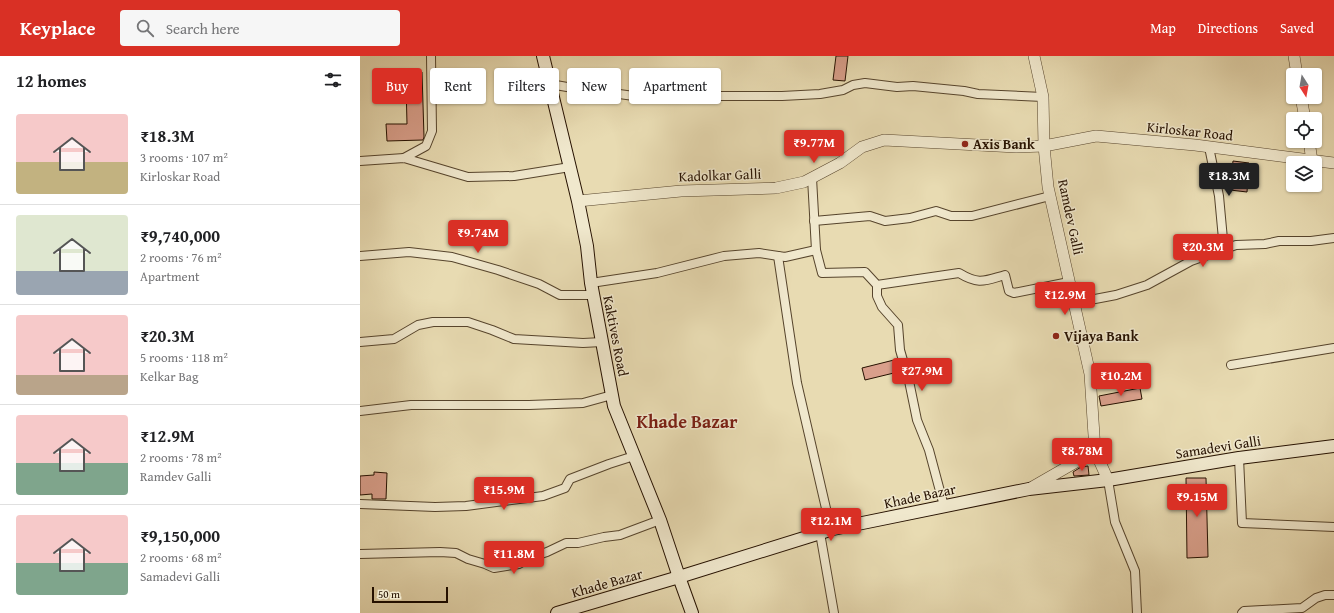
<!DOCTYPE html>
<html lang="en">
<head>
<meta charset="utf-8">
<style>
  :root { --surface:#fff; --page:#f6f6f6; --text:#202124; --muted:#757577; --line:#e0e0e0; --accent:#d93025 }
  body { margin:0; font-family:"Gentium Book Plus",serif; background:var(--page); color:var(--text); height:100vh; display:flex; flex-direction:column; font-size:15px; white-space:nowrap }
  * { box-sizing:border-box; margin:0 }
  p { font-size:13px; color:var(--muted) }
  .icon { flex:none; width:22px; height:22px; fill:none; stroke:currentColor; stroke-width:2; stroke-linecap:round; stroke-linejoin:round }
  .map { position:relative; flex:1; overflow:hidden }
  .details { display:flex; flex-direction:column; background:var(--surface); width:360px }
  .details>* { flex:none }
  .hud { position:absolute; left:12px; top:12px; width:380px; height:36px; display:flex; gap:8px }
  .needle { width:26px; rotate:169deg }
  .buttons { position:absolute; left:926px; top:12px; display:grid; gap:8px }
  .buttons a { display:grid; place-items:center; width:36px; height:36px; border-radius:4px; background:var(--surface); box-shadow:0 1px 3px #0004; font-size:20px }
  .scale { position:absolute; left:12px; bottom:10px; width:76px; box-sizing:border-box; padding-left:4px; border:2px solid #261100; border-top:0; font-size:11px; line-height:14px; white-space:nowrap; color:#261100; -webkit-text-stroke:3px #f0e8cd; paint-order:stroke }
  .price { position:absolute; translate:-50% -34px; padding:0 9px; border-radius:4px; background:var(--accent); color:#fff; font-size:13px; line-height:26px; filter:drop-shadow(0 1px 2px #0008) }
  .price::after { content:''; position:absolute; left:50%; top:24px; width:12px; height:9px; margin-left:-6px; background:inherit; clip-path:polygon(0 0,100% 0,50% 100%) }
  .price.current { background:#222; color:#fff }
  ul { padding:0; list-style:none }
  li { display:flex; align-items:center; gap:12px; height:100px; padding:0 16px }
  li+li { border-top:1px solid var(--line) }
  li span { display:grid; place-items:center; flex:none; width:112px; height:80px; border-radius:4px; color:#555 }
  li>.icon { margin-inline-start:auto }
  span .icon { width:48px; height:48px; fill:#fffc; stroke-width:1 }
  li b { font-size:17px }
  h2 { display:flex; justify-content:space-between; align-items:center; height:48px; padding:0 16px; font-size:17px }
  .pill { padding:0 14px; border-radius:4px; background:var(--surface); box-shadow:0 1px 3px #0004; font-size:14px; line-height:36px }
  .pill.current { background:var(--accent); color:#fff }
  header { display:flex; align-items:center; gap:24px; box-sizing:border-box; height:56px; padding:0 20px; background:var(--accent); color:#fff }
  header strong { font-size:19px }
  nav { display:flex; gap:22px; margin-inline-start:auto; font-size:14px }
  .search { width:280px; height:36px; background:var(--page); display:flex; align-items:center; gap:10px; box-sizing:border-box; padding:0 14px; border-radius:4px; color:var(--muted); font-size:15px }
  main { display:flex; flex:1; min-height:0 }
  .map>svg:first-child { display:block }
  .building { fill:#d99f8b; stroke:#261100 }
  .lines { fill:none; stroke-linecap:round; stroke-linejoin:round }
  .minor-casing { stroke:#56442c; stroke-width:10 }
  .tertiary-casing { stroke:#56442c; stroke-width:12 }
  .secondary-casing { stroke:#261100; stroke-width:14 }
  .minor { stroke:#f0e8cd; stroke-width:8 }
  .tertiary { stroke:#f0e8cd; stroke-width:11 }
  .secondary { stroke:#f0e8cd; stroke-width:12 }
  .poi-dot { fill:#8f2418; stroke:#f0e8cd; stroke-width:1.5 }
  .labels { text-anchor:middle; stroke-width:3; stroke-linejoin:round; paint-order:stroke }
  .street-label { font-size:14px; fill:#261100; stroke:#f0e8cd }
  .poi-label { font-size:14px; font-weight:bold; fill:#261100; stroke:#f0e8cd; text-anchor:start }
  .district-label { font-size:18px; font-weight:bold; fill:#7a1f14; stroke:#f0e8cd }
</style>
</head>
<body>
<header>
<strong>Keyplace</strong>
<div class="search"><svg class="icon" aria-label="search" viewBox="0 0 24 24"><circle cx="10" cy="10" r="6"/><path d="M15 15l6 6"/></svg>Search here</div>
<nav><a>Map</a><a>Directions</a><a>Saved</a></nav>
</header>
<main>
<section class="details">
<h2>12 homes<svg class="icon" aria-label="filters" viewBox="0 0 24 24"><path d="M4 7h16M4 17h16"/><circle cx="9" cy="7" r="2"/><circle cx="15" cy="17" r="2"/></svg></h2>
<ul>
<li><span style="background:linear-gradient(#f6c9c9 60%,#c2b280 0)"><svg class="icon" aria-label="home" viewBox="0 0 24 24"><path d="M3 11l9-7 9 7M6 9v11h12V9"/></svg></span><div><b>₹18.3M</b><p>3 rooms · 107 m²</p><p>Kirloskar Road</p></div></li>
<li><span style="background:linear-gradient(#dfe7d0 70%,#9aa5b1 0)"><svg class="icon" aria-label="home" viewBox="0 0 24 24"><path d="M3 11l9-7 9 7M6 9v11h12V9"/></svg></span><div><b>₹9,740,000</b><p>2 rooms · 76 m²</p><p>Apartment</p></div></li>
<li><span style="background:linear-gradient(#f6c9c9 75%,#b9a48a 0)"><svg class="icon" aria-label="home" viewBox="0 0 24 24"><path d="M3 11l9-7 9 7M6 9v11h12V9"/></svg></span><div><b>₹20.3M</b><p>5 rooms · 118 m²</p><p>Kelkar Bag</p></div></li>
<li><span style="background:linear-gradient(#f6c9c9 60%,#7fa58c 0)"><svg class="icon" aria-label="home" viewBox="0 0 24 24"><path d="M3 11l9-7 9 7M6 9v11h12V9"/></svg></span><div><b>₹12.9M</b><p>2 rooms · 78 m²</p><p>Ramdev Galli</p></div></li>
<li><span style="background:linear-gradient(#f6c9c9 60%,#7fa58c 0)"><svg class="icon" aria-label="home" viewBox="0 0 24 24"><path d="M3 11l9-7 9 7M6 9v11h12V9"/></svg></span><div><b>₹9,150,000</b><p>2 rooms · 68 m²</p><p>Samadevi Galli</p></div></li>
</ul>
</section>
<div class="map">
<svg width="974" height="557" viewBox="0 0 974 557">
  <rect width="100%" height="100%" fill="#e8dbb2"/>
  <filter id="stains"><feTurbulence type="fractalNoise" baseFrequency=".005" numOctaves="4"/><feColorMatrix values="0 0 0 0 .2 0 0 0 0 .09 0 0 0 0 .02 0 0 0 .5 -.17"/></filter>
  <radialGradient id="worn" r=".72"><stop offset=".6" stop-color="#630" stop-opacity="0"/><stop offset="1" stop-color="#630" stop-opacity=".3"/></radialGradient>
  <g class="building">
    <path d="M476 0H488L485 25 473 24Z"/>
    <path d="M62 16 64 81 63 84 27 85 26 68H47L46 28H25V17Z"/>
    <path d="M873 105 889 107 887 136 870 134Z"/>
    <path d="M534 304 538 316 505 324 502 312Z"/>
    <path d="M780 332 782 343 741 350 739 340Z"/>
    <path d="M728 410 729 419 714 420 713 416 721 411Z"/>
    <path d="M14 416 27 417 26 443H12V438L0 439V420L14 419Z"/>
    <path d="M826 422H846L848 501 827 502Z"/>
  </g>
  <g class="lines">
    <defs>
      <g id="minor">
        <path d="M190 28 207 31 274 40H422L460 38 483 34 493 29 505 27 537 31 553 30 604 35 618 38 683 41"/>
        <path d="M849 91 859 140 864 194"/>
        <path d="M44 102 66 90 72 75 71 0"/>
        <path d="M0 105 44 102 108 121 154 120 210 111"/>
        <path d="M454 165 510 160 525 165 550 162 576 155 591 160H612L690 140"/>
        <path d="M456 194 462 217 505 216 517 229 599 217C619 229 624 225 645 219L649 235 654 237 709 226"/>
        <path d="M0 200 49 196 92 201 138 214 179 228 200 239H233"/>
        <path d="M418 200 437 327 471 474"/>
        <path d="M231 227 297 217 364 200 399 197 425 201 456 194 452 122"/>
        <path d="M517 229V240L522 251 538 269 540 294 549 325 557 364 569 394 584 450"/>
        <path d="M714 247 756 239 787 229 831 205 876 189 905 188 919 185H951L974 182"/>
        <path d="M0 286 34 283 58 269 73 266H108L132 274 154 283 223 287 242 286"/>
        <path d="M871 309 974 292"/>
        <path d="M0 355 51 349H169L223 347 252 339"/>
        <path d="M879 402 882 467 974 471"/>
        <path d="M748 424 755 466 775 515 777 557"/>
        <path d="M0 448 75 451 106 450 183 440 205 432 210 423 249 408 274 400"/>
        <path d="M460 477 474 557"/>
        <path d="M0 498 80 496 96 497 108 503 125 508 134 512 159 508 169 502 187 496 206 487H218L244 481 260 479 300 464"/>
        <path d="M882 557 884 555 942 552 956 542 965 539H974"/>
      </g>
      <g id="tertiary">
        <path d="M674 0 683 41 684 90 688 131 730 318 735 395 748 424"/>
        <path d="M934 0 937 19"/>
        <path d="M941 41 945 63"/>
        <path d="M949 85 952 105"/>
        <path d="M218 145 321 135 416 132 444 126 480 107 502 91 524 84 656 91 684 90 736 80 835 89 974 107"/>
        <path d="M669 433 735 395"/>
      </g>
      <g id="secondary">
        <path d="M183 0 218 145 227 190 231 227 254 350 300 464 319 521 332 557"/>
        <path d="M197 557 319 521 473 473 669 433 748 424 879 402 974 390"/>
      </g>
    </defs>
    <use href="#minor" class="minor-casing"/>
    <use href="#tertiary" class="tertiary-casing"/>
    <use href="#secondary" class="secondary-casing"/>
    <use href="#minor" class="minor"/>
    <use href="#tertiary" class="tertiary"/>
    <use href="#secondary" class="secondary"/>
  </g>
  <g class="poi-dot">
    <circle cx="605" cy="88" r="4"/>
    <circle cx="696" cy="280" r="4"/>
  </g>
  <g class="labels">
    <g class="street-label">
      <text transform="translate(830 75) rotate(6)" y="5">Kirloskar Road</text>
      <text transform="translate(360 119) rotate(-2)" y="5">Kadolkar Galli</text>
      <text transform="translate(711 161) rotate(78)" y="5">Ramdev Galli</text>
      <text transform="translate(256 280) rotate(79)" y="5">Kaktives Road</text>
      <text transform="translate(858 391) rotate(-9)" y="5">Samadevi Galli</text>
      <text transform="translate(560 440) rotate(-12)" y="5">Khade Bazar</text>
      <text transform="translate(247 527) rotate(-16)" y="5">Khade Bazar</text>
    </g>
    <g class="poi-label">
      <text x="613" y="93">Axis Bank</text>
      <text x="704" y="285">Vijaya Bank</text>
    </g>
    <g class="district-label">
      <text x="327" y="372">Khade Bazar</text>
    </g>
  </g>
  <rect width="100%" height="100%" filter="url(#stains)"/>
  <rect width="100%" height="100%" fill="url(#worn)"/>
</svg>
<div class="buttons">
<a><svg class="needle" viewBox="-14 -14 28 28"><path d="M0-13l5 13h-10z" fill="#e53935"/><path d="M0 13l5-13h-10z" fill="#757577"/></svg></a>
<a><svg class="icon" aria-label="locate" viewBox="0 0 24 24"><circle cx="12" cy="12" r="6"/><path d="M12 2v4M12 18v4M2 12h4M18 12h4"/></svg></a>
<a><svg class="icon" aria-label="layers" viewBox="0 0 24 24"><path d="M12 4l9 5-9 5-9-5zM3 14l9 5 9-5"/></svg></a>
</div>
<div class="scale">50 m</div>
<b class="price" style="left:454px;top:108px">₹9.77M</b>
<b class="price current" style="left:869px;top:141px">₹18.3M</b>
<b class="price" style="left:118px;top:198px">₹9.74M</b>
<b class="price" style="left:843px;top:212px">₹20.3M</b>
<b class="price" style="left:705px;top:260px">₹12.9M</b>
<b class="price" style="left:562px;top:336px">₹27.9M</b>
<b class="price" style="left:761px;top:341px">₹10.2M</b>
<b class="price" style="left:722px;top:416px">₹8.78M</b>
<b class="price" style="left:144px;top:455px">₹15.9M</b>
<b class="price" style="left:837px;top:462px">₹9.15M</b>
<b class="price" style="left:471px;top:486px">₹12.1M</b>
<b class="price" style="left:154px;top:519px">₹11.8M</b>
<div class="hud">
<a class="pill current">Buy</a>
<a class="pill">Rent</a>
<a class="pill">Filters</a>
<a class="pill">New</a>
<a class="pill">Apartment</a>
</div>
</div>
</main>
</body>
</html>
